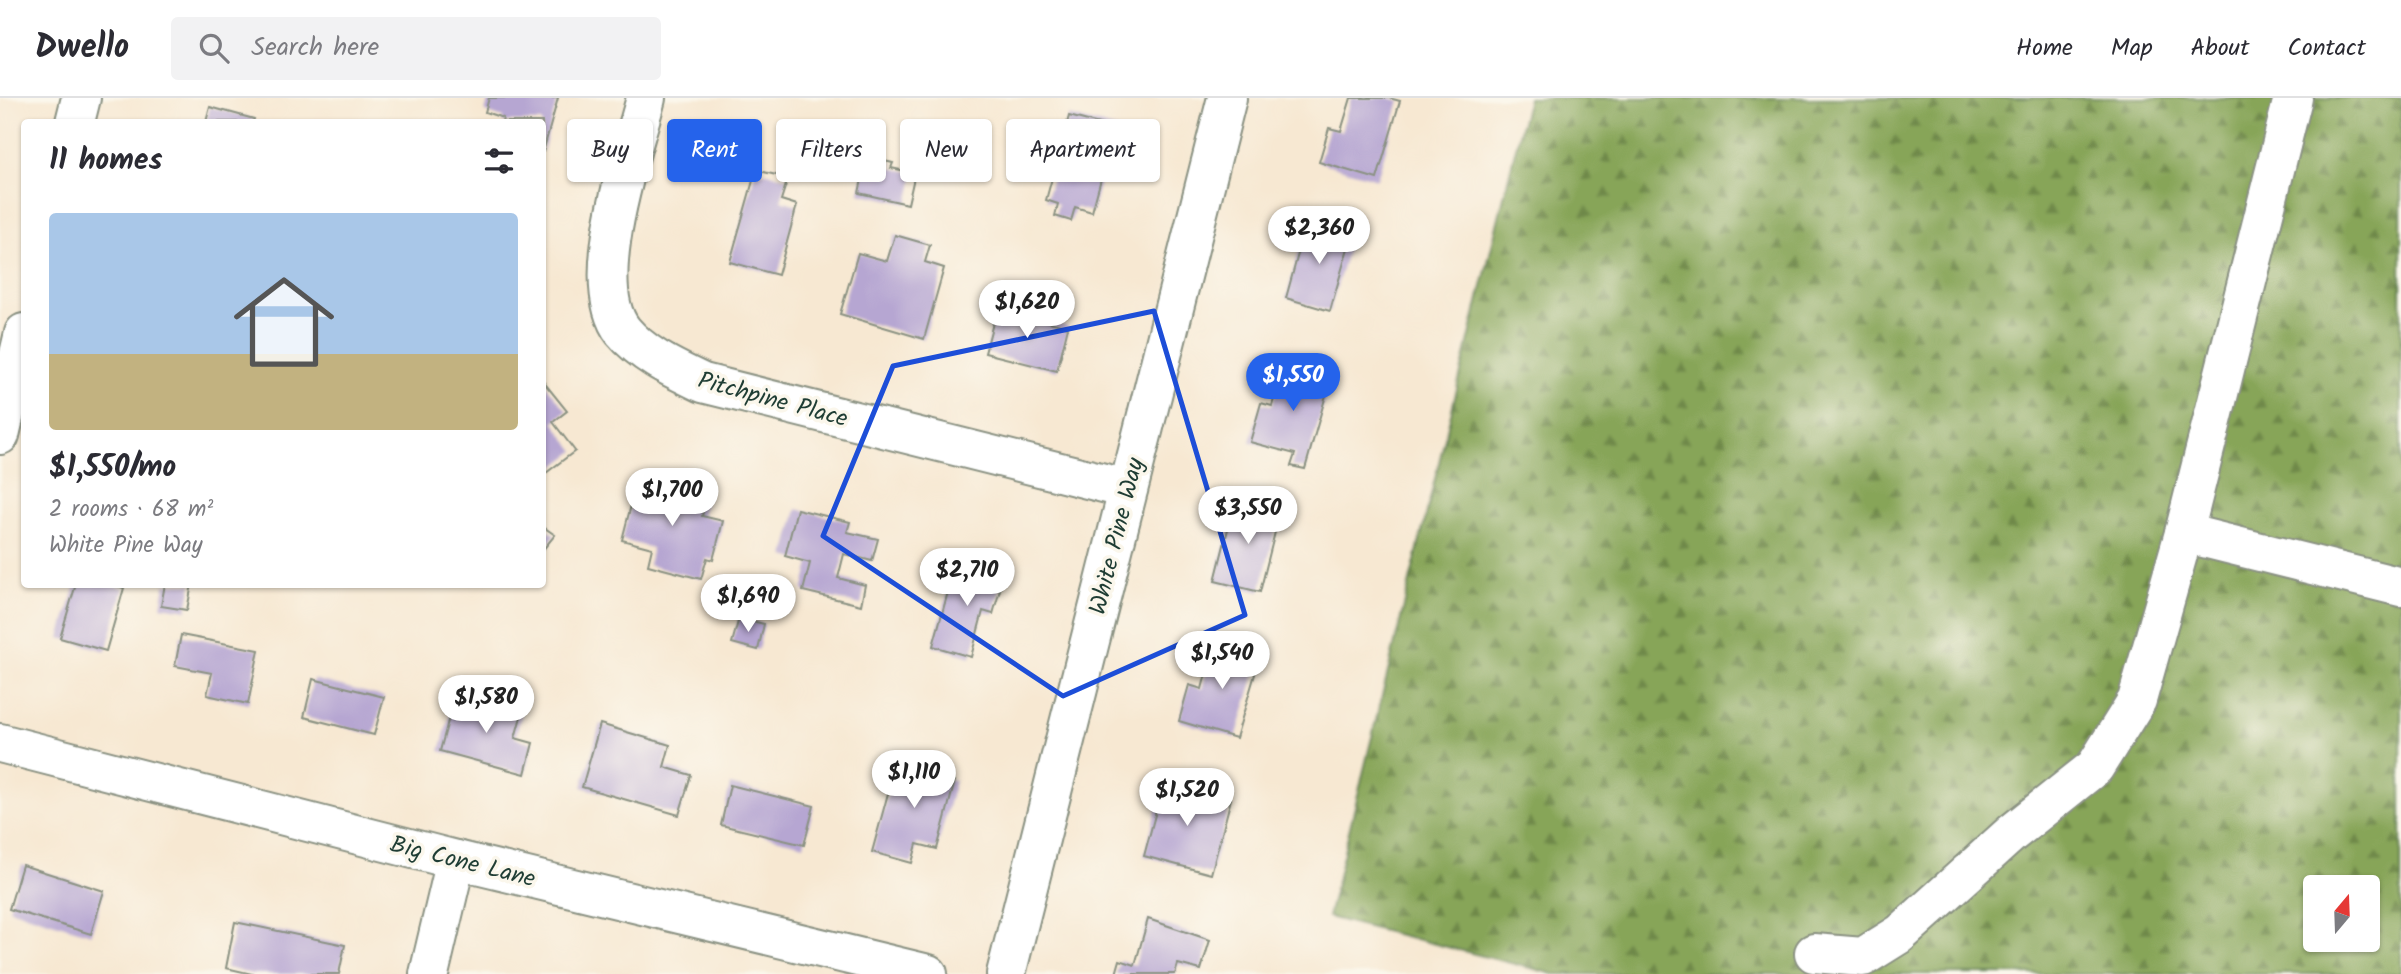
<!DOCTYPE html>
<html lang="en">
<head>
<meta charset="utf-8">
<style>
  :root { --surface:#fff; --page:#f2f2f3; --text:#2b2b33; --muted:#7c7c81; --line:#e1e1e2; --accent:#2563eb }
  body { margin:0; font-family:Kalam,sans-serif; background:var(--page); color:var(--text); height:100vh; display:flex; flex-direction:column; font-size:26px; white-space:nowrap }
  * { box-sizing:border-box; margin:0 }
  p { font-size:23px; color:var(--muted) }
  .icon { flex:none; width:38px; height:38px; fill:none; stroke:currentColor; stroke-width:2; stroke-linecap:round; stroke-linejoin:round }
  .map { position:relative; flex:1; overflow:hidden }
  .details { position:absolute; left:21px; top:21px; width:525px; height:469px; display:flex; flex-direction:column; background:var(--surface); border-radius:7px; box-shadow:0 2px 5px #0004 }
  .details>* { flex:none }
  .banner { position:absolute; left:567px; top:21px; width:665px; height:63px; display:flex; gap:14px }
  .needle { width:46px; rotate:19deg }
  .tools { position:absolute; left:2303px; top:777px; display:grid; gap:14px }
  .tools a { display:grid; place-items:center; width:77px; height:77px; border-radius:7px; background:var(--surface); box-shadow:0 2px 5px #0004; font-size:35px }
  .price { position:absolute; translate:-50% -60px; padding:0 16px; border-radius:24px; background:#fff; color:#222; font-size:23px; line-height:46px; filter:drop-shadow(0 2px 4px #0008) }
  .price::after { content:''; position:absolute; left:50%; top:42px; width:21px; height:16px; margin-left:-10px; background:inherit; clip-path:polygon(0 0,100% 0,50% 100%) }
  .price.on { background:var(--accent); color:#fff }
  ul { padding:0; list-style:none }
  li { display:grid; align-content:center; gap:14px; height:371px; padding:0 28px }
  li+li { border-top:2px solid var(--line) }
  li span { display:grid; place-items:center; height:217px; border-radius:7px; color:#555 }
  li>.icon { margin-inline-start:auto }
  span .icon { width:126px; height:126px; fill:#fffc; stroke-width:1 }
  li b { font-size:30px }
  h2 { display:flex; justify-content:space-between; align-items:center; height:84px; padding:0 28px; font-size:30px }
  .chip { padding:0 24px; border-radius:7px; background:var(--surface); box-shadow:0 2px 5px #0004; font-size:24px; line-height:63px }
  .chip.on { background:var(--accent); color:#fff }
  header { display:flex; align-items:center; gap:42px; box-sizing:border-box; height:98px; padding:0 35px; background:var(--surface); border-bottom:2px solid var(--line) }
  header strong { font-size:33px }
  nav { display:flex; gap:38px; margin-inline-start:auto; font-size:24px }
  .search { width:490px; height:63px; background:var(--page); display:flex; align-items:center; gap:18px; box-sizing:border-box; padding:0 24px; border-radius:7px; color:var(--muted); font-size:26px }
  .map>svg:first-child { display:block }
  .forest { fill:url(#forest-firs); stroke:#537146; stroke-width:2; fill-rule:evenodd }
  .building { fill:#b6a6d2 }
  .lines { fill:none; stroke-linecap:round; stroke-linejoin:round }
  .minor-casing { stroke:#8b9283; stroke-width:42 }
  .minor { stroke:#fff; stroke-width:38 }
  .marked { fill:none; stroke:#1d4ed8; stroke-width:5; stroke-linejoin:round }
  .labels { text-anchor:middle; stroke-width:7; stroke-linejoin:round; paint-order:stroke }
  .street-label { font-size:24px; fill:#1f3d34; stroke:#fbf7ec }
</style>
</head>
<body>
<header>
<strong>Dwello</strong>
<div class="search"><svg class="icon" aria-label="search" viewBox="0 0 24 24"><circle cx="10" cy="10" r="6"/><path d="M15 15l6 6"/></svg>Search here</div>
<nav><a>Home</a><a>Map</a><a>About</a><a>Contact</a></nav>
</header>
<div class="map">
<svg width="2401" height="876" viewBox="0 0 2401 876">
  <defs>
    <pattern id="forest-firs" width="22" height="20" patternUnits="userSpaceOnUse" patternTransform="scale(1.75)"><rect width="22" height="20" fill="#87a558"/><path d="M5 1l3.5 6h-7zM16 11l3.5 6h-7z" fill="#6e884a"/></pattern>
  </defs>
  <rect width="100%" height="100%" fill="#fbf7ec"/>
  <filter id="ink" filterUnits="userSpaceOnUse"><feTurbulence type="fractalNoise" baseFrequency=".0143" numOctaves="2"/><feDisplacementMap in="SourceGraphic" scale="14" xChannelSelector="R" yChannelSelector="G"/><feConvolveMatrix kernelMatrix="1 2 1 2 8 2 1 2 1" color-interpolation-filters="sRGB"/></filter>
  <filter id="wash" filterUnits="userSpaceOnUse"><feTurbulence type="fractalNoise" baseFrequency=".00686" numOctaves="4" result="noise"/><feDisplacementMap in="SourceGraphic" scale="28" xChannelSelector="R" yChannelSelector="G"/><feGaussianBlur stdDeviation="1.57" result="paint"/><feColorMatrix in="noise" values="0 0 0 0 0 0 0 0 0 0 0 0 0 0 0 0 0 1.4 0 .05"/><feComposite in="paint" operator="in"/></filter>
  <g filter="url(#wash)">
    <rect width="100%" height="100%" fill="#f7e8d2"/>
    <path class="forest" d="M1528 0H2401V876H1554L1328 819ZM2315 789H2368V842H2315Z"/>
    <g id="blocks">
      <g class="building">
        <path d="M489 0H558L543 54 542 24H502L503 20 485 14Z"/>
        <path d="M1351 0H1389L1400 3 1377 81 1319 64 1329 30 1341 33Z"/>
        <path d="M210 9 254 21 253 24H206Z"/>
        <path d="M1069 18 1125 33 1116 68 1105 66 1092 114 1075 109 1071 123 1055 118 1058 106 1046 102Z"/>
        <path d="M867 59 893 65 891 70 915 75 908 106 859 95Z"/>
        <path d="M756 72 788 80 781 102 797 107 778 177 730 164Z"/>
        <path d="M1307 123 1352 136 1330 213 1286 200Z"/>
        <path d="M895 137 930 147 925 164 944 170 924 241 840 216 858 155 887 163Z"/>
        <path d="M997 210 1068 229 1057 273 985 255Z"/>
        <path d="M1285 263 1332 276 1305 371 1291 368 1295 356 1250 344 1261 305 1272 308Z"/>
        <path d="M542 282 567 313 553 324 575 353 542 378Z"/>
        <path d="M638 380 707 398 702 418 723 423 713 462 707 460 701 481 648 467 652 450 622 442Z"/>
        <path d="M1235 403 1280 414 1260 494 1215 483Z"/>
        <path d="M797 411 850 424 847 434 878 441 872 463 844 456 838 480 865 487 861 507 803 493 810 465 785 458Z"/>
        <path d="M542 428 555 437 542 453Z"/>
        <path d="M956 465 1004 478 993 516 983 513 971 559 933 548Z"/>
        <path d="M76 486H109L124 490 106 553 60 540Z"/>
        <path d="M165 486H192L187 512 161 508Z"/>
        <path d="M739 520 764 526 758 552 732 545Z"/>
        <path d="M181 537 259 552 248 606 207 597 212 575 175 568Z"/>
        <path d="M1215 542 1261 556 1236 640 1179 623 1189 587 1202 591Z"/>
        <path d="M313 581 384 599 374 637 304 619Z"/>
        <path d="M455 597 522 615 515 640 533 645 525 676 440 653Z"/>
        <path d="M600 626 670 647 664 669 691 677 679 717 582 689Z"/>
        <path d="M920 658 947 665 943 681 955 683 937 751 917 746 912 765 872 754 896 666 917 672Z"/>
        <path d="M1164 683 1231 701 1211 776 1144 758Z"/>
        <path d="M730 687 814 708 804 747 721 727Z"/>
        <path d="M22 767 104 793 91 836 9 811Z"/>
        <path d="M1148 821 1210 842 1201 872 1178 866 1175 876H1116L1120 862 1135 867Z"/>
        <path d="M235 824 345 847 339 876H252L226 870Z"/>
      </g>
    </g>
  </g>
  <g filter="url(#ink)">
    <use href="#blocks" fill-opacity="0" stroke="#8b9283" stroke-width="2"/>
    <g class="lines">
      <defs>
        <g id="minor">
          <path d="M646 0C632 55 585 185 623 233 644 258 674 271 703 285L1128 391"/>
          <path d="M75 24 81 0"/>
          <path d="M0 337 24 235"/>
          <path d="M2184 435 2293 0"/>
          <path d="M0 645 456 762 928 876"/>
          <path d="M1814 855 1863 859 1900 836 2012 735 2095 669 2137 602 2184 435 2401 489"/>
          <path d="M429 876 456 762"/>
          <path d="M1006 876 1227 0"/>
        </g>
      </defs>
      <use href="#minor" class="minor-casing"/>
      <use href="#minor" class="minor"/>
    </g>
  </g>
  <path class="marked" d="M1154 213 1245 517 1063 598 823 438 893 268Z"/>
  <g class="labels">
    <g class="street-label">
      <text transform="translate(773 301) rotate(15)" y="8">Pitchpine Place</text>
      <text transform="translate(1116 438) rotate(-76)" y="8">White Pine Way</text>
      <text transform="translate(463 763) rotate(14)" y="8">Big Cone Lane</text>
    </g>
  </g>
</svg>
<div class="tools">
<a><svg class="needle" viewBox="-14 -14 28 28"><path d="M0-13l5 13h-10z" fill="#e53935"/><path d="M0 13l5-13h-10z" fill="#7c7c81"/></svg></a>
</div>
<b class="price" style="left:1319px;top:168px">$2,360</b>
<b class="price" style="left:1027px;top:242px">$1,620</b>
<b class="price on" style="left:1293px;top:315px">$1,550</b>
<b class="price" style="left:672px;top:430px">$1,700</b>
<b class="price" style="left:1248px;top:448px">$3,550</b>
<b class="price" style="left:967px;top:510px">$2,710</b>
<b class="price" style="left:748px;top:536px">$1,690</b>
<b class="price" style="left:1222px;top:593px">$1,540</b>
<b class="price" style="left:486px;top:637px">$1,580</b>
<b class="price" style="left:914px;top:712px">$1,110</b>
<b class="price" style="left:1187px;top:730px">$1,520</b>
<div class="banner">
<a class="chip">Buy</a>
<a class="chip on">Rent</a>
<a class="chip">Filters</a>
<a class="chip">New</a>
<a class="chip">Apartment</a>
</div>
<section class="details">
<h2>11 homes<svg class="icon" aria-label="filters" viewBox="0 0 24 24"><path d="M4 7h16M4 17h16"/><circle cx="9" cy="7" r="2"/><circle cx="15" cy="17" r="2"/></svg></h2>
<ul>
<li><span style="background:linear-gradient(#a9c7e8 65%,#c2b280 0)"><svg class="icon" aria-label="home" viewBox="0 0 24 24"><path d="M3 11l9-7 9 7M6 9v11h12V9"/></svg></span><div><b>$1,550/mo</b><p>2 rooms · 68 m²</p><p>White Pine Way</p></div></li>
</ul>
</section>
</div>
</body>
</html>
